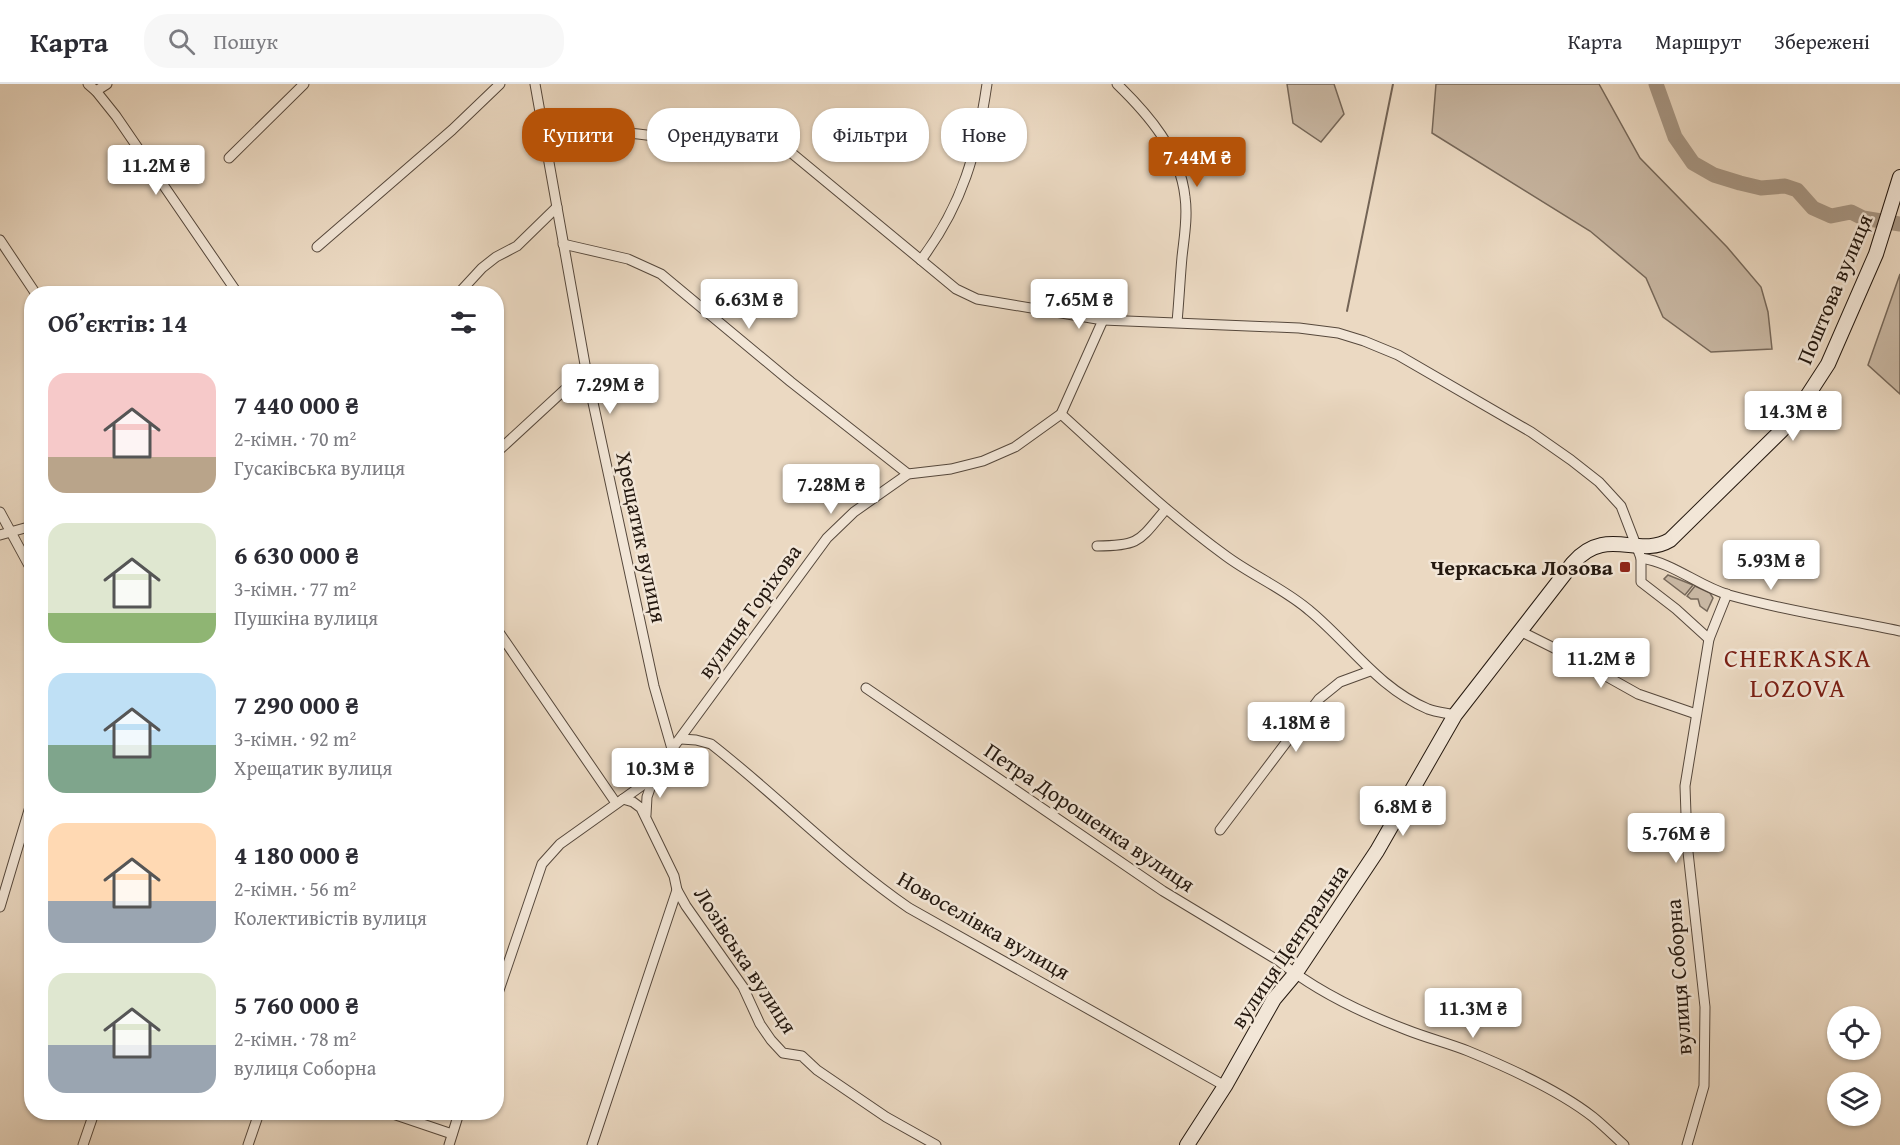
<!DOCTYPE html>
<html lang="uk">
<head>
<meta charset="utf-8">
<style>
  :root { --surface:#fff; --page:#f7f7f7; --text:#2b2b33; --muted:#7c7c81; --line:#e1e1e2; --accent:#b45309 }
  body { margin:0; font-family:"Gentium Book Plus",serif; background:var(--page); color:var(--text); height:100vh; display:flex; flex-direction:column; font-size:22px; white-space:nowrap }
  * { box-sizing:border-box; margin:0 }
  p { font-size:20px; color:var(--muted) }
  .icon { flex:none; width:33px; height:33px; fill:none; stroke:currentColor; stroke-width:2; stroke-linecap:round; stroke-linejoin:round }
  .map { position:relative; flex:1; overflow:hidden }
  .drawer { position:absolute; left:24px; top:202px; width:480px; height:834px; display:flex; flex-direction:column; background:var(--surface); border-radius:24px; box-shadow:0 2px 4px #0004 }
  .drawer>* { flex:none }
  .hud { position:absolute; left:522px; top:24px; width:570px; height:54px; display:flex; gap:12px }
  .fabs { position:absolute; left:1827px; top:922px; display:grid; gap:12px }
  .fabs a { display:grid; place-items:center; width:54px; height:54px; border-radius:50%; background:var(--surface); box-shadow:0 2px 4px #0004; font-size:30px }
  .price { position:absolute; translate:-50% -51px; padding:0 14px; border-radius:6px; background:#fff; color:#222; font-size:20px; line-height:39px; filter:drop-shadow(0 2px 3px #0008) }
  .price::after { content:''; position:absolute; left:50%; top:36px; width:18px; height:14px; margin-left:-9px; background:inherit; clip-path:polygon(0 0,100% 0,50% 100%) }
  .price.active { background:var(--accent); color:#fff }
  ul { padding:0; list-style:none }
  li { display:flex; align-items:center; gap:18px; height:150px; padding:0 24px }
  li span { display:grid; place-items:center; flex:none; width:168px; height:120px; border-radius:18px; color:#555 }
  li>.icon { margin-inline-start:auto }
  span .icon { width:72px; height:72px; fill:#fffc; stroke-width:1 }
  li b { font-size:26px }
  h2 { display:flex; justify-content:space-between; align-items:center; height:72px; padding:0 24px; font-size:26px }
  .pill { padding:0 21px; border-radius:24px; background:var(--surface); box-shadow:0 2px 4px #0004; font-size:21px; line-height:54px }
  .pill.active { background:var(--accent); color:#fff }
  header { display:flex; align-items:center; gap:36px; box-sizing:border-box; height:84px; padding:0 30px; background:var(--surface); border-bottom:2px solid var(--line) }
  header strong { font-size:28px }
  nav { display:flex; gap:33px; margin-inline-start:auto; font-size:21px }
  .search { width:420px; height:54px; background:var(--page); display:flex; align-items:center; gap:15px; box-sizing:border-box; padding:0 21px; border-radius:24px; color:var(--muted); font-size:22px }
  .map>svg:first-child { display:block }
  .green { fill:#c9b8a4; stroke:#76685a; stroke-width:1.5 }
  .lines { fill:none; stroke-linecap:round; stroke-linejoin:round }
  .stream { stroke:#736456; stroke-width:2 }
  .river { stroke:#a79785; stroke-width:15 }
  .street-casing { stroke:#56483c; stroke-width:11 }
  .secondary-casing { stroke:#24180f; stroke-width:16 }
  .street { stroke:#f2e6d7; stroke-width:9 }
  .secondary { stroke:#f2e6d7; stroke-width:14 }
  .poi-dot { fill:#8f2418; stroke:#f2e6d7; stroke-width:2 }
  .labels { text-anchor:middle; stroke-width:5; stroke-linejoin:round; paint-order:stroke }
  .street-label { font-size:22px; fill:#24180f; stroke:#f2e6d7 }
  .poi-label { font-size:22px; font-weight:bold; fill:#24180f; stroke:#f2e6d7; text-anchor:end }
  .quarter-label { font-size:26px; letter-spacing:1.5px; fill:#7a1f14; stroke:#f2e6d7 }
</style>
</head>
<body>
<header>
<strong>Карта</strong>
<div class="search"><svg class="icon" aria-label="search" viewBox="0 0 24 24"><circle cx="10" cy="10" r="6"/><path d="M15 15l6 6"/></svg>Пошук</div>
<nav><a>Карта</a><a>Маршрут</a><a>Збережені</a></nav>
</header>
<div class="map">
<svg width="1900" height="1061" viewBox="0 0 1900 1061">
  <rect width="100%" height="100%" fill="#ebd9c2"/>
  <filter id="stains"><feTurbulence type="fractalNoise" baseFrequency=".00333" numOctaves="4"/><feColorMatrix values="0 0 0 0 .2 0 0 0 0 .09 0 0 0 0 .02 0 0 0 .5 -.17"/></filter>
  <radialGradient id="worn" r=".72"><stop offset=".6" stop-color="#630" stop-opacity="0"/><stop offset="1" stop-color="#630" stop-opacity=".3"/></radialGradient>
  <g class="green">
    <path d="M1287 0H1334L1344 30 1321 58 1293 39Z"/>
    <path d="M1436 0H1599L1640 74 1727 163 1761 203 1768 228 1772 265 1711 268 1663 233 1646 194 1590 147 1432 49Z"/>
    <path d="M1900 190V310L1868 281Z"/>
    <path d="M1668 491 1693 501 1685 511 1664 495Z"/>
    <path d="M1695 502 1710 509 1713 514 1707 527 1700 522 1698 515H1691L1687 512Z"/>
  </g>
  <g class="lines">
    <path class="stream" d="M1347 227 1393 0"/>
    <path class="river" d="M1656 0 1675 53 1693 79 1714 91 1740 99 1761 104 1785 102 1797 106 1813 124 1831 132 1851 128 1863 134 1900 140"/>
    <defs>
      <g id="street">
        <path d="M88 0 96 7 116 32 238 210"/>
        <path d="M535 0 586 286 654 602 672 665"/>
        <path d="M1117 0C1149 31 1180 67 1185 113 1188 133 1184 154 1182 173 1180 195 1179 217 1177 238"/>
        <path d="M96 7 107 0"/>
        <path d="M540 34C549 40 557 48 567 51 581 55 595 48 609 48 639 47 676 59 706 54 735 49 735 30 765 47L956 205 977 215 1103 236 1299 244 1338 249 1364 257 1398 271 1531 348 1571 376 1599 398 1621 422 1641 474C1674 479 1698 502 1729 511 1786 527 1843 535 1900 547"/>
        <path d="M229 74 304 0"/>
        <path d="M0 156 36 210"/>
        <path d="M563 160 628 175 661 190 791 298 908 390"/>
        <path d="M317 163 452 46 500 0"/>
        <path d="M921 176C963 120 977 68 987 0"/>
        <path d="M458 210 482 184 496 173 517 162 557 123"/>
        <path d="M1061 330C1115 379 1168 430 1226 472 1253 492 1285 505 1310 527 1350 560 1378 604 1428 625 1436 628 1446 629 1455 631"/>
        <path d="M496 369 586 286"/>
        <path d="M0 428 32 487"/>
        <path d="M0 451 32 442"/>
        <path d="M1097 462C1140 462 1139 457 1166 425"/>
        <path d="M1641 474V498L1676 525 1709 555"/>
        <path d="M496 544 616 719"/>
        <path d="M1520 547 1572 573 1638 610 1696 630"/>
        <path d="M866 604 1163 807 1279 877C1316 907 1362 929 1407 946 1427 954 1448 959 1468 967 1507 983 1560 1007 1593 1033 1604 1042 1614 1052 1624 1061"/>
        <path d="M681 655 696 656 711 660C779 713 838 775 909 824L1225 1002"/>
        <path d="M623 715 633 718 641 724 674 792 677 806 686 822 743 903 760 940 771 956 783 969 802 972 817 986 886 1033 936 1061"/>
        <path d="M646 731 647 713 654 693"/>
        <path d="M1220 746 1319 615 1340 598 1370 587"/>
        <path d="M0 823 32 716"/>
        <path d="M496 915 542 780 560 760 654 693 668 675 672 665 827 454 854 428 908 390 951 385 983 377 1015 363 1061 330 1103 236"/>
        <path d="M390 1029 452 1050"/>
        <path d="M83 1061 94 1029"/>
        <path d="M248 1061 259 1029"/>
        <path d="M449 1061 459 1029"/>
        <path d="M592 1061 677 806"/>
        <path d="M1687 1061 1704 1002 1705 923 1687 759 1685 702 1709 555 1727 510"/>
      </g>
      <path id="secondary" d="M1187 1061 1225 1002 1274 915 1295 890 1377 767 1455 631 1573 479C1606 441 1638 475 1670 456L1782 346 1804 317 1828 280 1876 170 1900 93"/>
    </defs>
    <use href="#street" class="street-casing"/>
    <use href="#secondary" class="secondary-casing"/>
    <use href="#street" class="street"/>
    <use href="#secondary" class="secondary"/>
  </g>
  <rect class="poi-dot" x="1619" y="477" width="12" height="12" rx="3"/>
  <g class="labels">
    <g class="street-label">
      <text transform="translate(1834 205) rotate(-67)" y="8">Поштова вулиця</text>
      <text transform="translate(642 453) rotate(78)" y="8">Хрещатик вулиця</text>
      <text transform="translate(749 527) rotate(-54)" y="8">вулиця Горіхова</text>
      <text transform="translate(1090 733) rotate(34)" y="8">Петра Дорошенка вулиця</text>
      <text transform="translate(984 841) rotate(30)" y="8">Новоселівка вулиця</text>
      <text transform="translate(1289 862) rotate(-56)" y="8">вулиця Центральна</text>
      <text transform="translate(746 876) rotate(57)" y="8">Лозівська вулиця</text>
      <text transform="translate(1678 893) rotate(-94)" y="8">вулиця Соборна</text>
    </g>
    <g class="poi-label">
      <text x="1613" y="491">Черкаська Лозова</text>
    </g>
    <g class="quarter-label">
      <text x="1798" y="583">CHERKASKA<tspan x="1798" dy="30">LOZOVA</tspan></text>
    </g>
  </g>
  <rect width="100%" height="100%" filter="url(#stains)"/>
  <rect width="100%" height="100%" fill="url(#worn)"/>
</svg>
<div class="fabs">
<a><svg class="icon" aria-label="locate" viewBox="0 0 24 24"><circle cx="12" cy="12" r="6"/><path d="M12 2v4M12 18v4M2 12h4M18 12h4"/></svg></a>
<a><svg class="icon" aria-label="layers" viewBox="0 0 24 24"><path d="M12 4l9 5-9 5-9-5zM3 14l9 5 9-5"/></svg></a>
</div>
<b class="price active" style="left:1197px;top:104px">7.44M ₴</b>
<b class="price" style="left:156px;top:112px">11.2M ₴</b>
<b class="price" style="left:749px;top:246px">6.63M ₴</b>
<b class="price" style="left:1079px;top:246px">7.65M ₴</b>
<b class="price" style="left:610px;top:331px">7.29M ₴</b>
<b class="price" style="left:1793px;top:358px">14.3M ₴</b>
<b class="price" style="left:831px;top:431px">7.28M ₴</b>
<b class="price" style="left:1771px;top:507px">5.93M ₴</b>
<b class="price" style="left:1601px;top:605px">11.2M ₴</b>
<b class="price" style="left:1296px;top:669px">4.18M ₴</b>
<b class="price" style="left:660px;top:715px">10.3M ₴</b>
<b class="price" style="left:1403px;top:753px">6.8M ₴</b>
<b class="price" style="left:1676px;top:780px">5.76M ₴</b>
<b class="price" style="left:1473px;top:955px">11.3M ₴</b>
<div class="hud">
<a class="pill active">Купити</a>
<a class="pill">Орендувати</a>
<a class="pill">Фільтри</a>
<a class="pill">Нове</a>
</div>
<section class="drawer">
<h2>Об’єктів: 14<svg class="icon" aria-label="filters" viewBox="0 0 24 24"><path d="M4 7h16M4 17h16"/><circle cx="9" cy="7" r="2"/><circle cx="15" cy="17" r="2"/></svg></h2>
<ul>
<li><span style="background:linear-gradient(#f6c9c9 70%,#b9a48a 0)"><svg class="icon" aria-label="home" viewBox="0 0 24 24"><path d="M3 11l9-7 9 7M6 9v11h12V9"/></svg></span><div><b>7 440 000 ₴</b><p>2-кімн. · 70 m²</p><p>Гусаківська вулиця</p></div></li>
<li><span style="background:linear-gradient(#dfe7d0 75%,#8fb573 0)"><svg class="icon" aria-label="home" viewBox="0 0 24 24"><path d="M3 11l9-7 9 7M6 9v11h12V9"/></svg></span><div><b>6 630 000 ₴</b><p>3-кімн. · 77 m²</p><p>Пушкіна вулиця</p></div></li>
<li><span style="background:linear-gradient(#bfe0f5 60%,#7fa58c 0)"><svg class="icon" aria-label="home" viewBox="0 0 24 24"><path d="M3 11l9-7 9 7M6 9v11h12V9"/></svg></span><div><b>7 290 000 ₴</b><p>3-кімн. · 92 m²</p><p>Хрещатик вулиця</p></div></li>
<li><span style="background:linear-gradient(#ffd9b3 65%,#9aa5b1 0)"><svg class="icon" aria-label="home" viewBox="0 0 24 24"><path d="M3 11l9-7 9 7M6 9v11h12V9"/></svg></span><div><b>4 180 000 ₴</b><p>2-кімн. · 56 m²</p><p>Колективістів вулиця</p></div></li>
<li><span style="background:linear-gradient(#dfe7d0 60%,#9aa5b1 0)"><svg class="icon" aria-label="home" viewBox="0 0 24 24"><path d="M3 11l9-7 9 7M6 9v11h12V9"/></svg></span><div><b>5 760 000 ₴</b><p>2-кімн. · 78 m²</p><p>вулиця Соборна</p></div></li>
</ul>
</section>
</div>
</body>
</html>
